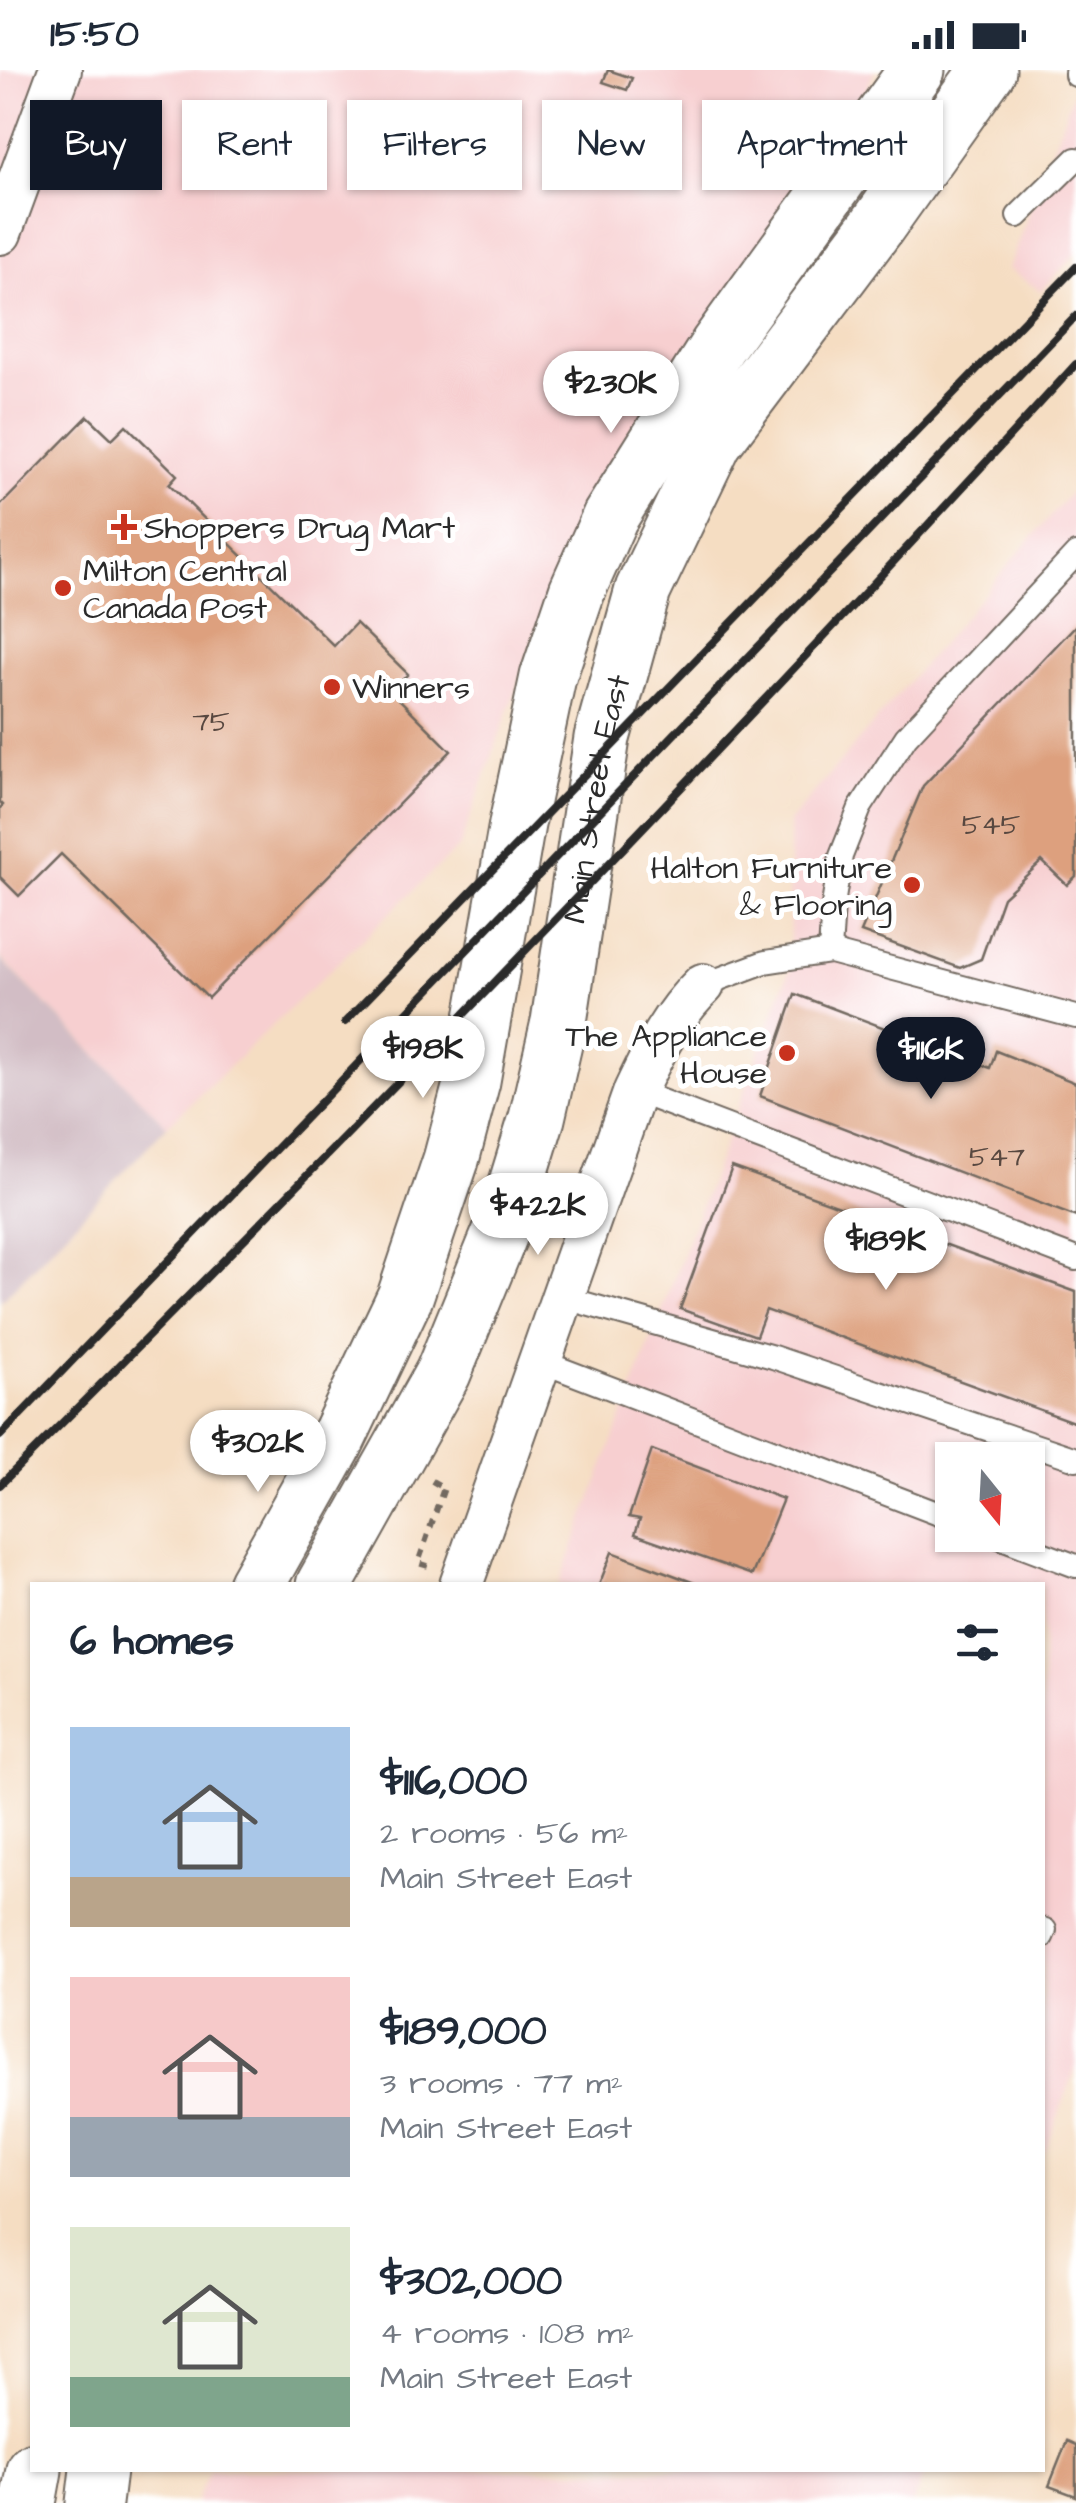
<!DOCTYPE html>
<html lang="en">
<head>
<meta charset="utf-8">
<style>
  :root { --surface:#fff; --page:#f6f6f7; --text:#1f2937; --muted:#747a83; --accent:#111827 }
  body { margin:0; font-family:"Architects Daughter",sans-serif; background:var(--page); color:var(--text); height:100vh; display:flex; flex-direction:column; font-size:38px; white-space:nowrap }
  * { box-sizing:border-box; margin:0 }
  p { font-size:32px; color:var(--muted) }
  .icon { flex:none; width:55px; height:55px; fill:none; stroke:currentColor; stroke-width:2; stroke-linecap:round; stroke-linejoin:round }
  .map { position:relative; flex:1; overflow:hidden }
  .panel { position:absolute; left:30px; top:1512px; width:1015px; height:890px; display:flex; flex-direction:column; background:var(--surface); border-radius:0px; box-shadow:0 2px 8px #0004 }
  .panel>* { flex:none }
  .hud { position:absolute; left:30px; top:30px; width:1018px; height:90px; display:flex; gap:20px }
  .needle { width:65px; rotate:162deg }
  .tools { position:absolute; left:935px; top:1372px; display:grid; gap:20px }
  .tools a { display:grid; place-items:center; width:110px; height:110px; border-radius:0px; background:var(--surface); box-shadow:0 2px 8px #0004; font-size:50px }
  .price { position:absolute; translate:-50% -85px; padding:0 22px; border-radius:35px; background:#fff; color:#222; font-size:32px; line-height:65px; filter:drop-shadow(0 2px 5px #0008) }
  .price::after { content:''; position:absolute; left:50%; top:60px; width:30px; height:22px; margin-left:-15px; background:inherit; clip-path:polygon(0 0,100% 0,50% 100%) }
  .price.on { background:var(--accent); color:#fff }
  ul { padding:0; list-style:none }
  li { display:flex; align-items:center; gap:30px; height:250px; padding:0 40px }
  li span { display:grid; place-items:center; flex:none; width:280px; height:200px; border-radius:0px; color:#555 }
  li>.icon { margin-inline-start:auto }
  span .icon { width:120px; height:120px; fill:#fffc; stroke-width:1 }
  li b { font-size:42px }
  h2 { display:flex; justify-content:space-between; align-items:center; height:120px; padding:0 40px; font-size:42px }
  .tag { padding:0 35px; border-radius:0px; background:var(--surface); box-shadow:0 2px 8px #0004; font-size:35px; line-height:90px }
  .tag.on { background:var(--accent); color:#fff }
  .status { display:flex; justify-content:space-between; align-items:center; height:70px; padding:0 50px; background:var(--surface); direction:ltr }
  .status svg { height:28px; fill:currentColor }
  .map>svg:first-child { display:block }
  .built { fill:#f7cfd0; fill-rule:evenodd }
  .industrial { fill:#d2bdc5 }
  .building { fill:#dda07e }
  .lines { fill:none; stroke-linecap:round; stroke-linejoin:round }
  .service-casing { stroke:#726960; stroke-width:26 }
  .minor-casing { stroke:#726960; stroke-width:46 }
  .secondary-casing { stroke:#726960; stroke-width:59 }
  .path { stroke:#726960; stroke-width:6; stroke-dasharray:8 8; stroke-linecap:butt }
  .service { stroke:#fff; stroke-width:22 }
  .minor { stroke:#fff; stroke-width:42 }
  .secondary { stroke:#fff; stroke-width:55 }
  .rail { stroke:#2b2b2b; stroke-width:8 }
  .poi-dot { fill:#c8321e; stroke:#fff; stroke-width:4 }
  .labels { text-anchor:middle; stroke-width:10; stroke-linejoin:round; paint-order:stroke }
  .number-label { font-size:28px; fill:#584840 }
  .poi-label { font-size:32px; fill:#2b2b2b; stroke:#fff; text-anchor:start }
  .street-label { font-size:32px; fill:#2b2b2b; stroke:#fff }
</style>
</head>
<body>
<div class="status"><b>15:50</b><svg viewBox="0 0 49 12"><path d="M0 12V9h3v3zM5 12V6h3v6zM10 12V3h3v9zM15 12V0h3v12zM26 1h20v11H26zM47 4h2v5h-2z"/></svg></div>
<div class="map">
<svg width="1076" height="2433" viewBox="0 0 1076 2433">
  <rect width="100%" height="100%" fill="#fff"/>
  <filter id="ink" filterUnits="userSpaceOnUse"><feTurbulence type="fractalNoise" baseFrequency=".01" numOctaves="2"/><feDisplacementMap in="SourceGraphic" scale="20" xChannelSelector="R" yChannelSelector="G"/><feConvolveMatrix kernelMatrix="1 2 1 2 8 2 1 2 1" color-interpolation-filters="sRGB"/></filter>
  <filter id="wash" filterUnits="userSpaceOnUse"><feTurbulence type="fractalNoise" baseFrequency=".0048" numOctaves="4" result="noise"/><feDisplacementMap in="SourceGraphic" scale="40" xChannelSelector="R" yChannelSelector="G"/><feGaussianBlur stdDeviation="2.25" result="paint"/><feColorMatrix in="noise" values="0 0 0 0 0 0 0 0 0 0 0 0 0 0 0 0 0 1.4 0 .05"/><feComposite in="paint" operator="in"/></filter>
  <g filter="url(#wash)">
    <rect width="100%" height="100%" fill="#f5ddc2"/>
    <g class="built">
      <path d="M0 0H875L860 35 573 460 460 776 167 1056 0 887Z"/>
      <path d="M1076 15V184L1041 221 1008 199Z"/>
      <path d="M1076 416V1998L1043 2087 1042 1515H559L790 899 789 752ZM952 1390H1028V1465H952Z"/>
      <path d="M210 2400H925L913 2433H195Z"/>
    </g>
    <path class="industrial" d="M0 888 167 1056 0 1232Z"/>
    <g id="blocks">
      <g class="building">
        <path d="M608 0 632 8 627 20 603 12Z"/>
        <path d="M88 346 112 369 126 355 177 405 169 414 334 576 356 553 408 604 391 621 451 681 208 928 61 784 19 826 0 807V738L3 735 0 732V436Z"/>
        <path d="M1076 555V806L1067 815 1042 791 1003 827 981 889 960 898 861 862 923 716Z"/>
        <path d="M795 924 990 998 996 981 1076 1013V1147L760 1026Z"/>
        <path d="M732 1097 1076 1222V1353L766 1240 756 1266 680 1239Z"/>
        <path d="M652 1380 783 1429 752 1505 635 1464 640 1449 629 1447Z"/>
        <path d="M612 1482 700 1515H599Z"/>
        <path d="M1067 2371 1076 2375V2426L1049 2416Z"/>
      </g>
    </g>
  </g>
  <g filter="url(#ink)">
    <use href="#blocks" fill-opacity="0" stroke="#726960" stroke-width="2.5"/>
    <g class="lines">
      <defs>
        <g id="service">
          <path d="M1076 3V5"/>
          <path d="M1018 146 1076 89"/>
          <path d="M830 882 833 835 841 786 860 738 906 667 1076 484"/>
          <path d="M703 915 765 892 830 882 1076 947"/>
          <path d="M635 1021 1076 1189"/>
          <path d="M562 1227 773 1287 1076 1389"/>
          <path d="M540 1291 952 1449"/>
          <path d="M994 1465 1076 1496"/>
          <path d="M1042 1859 1045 1860 1042 1867"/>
        </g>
        <g id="minor">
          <path d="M0 163 60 0"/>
          <path d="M461 1515 635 1021C654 981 671 946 703 915"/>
        </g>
        <g id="secondary">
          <path d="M256 1515 334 1376 405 1227 451 1090 472 1011 517 754 548 607 577 521 610 447 718 275 917 0"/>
          <path id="s1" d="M324 1515 443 1303 506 1149 537 1048 559 952 602 668 643 520 714 372 877 156 988 0"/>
          <path d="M28 2433 34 2400"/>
          <path d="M94 2433 98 2400"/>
        </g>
      </defs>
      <use href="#service" class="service-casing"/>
      <use href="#minor" class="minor-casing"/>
      <use href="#secondary" class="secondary-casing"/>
      <path class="path" d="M428 1496 418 1493 444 1418 432 1411"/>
      <use href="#service" class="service"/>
      <use href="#minor" class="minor"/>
      <use href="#secondary" class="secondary"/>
      <g class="rail">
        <path d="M345 952 1076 197"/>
        <path d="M0 1366 1076 246"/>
        <path d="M0 1415C366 1050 727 676 1076 294"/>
      </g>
    </g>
  </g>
  <g class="poi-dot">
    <path d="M119 442h10v10h10v10h-10v10h-10v-10h-10v-10h10z"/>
    <circle cx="63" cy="518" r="10"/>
    <circle cx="332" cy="617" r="10"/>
    <circle cx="912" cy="815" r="10"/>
    <circle cx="787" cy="983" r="10"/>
  </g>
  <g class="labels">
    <g class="number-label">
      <text x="211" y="661">75</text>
      <text x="991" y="764">545</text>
      <text x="997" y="1096">547</text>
    </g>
    <g class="poi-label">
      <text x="144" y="468">Shoppers Drug Mart</text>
      <text x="83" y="511">Milton Central<tspan x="83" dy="37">Canada Post</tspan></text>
      <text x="352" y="628">Winners</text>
      <text x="892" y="808" text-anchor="end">Halton Furniture<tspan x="892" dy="37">&amp; Flooring</tspan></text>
      <text x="767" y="976" text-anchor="end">The Appliance<tspan x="767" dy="37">House</tspan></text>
    </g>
    <g class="street-label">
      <text dy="11" stroke="none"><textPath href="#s1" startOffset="840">Main Street East</textPath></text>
    </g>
  </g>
</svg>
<div class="tools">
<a><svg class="needle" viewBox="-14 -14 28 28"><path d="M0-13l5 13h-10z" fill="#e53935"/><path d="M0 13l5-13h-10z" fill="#747a83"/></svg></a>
</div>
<b class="price" style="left:611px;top:366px">$230K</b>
<b class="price" style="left:423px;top:1031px">$198K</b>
<b class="price on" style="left:931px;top:1032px">$116K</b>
<b class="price" style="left:538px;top:1188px">$422K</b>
<b class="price" style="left:886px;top:1223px">$189K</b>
<b class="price" style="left:258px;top:1425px">$302K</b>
<div class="hud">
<a class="tag on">Buy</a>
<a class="tag">Rent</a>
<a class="tag">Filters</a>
<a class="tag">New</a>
<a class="tag">Apartment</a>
</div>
<section class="panel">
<h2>6 homes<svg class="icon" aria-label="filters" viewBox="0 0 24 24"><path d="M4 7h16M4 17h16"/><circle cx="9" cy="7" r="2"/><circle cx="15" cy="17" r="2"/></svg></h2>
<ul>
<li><span style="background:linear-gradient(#a9c7e8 75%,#b9a48a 0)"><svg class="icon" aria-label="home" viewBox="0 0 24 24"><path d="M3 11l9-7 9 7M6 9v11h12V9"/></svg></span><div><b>$116,000</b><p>2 rooms · 56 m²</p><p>Main Street East</p></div></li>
<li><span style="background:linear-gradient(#f6c9c9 70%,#9aa5b1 0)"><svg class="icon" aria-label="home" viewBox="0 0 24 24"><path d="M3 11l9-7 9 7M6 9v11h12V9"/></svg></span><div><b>$189,000</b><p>3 rooms · 77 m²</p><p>Main Street East</p></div></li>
<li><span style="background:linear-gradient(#dfe7d0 75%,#7fa58c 0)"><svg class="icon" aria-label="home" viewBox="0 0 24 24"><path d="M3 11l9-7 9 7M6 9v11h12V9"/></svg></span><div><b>$302,000</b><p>4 rooms · 108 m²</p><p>Main Street East</p></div></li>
</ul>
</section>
</div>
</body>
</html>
